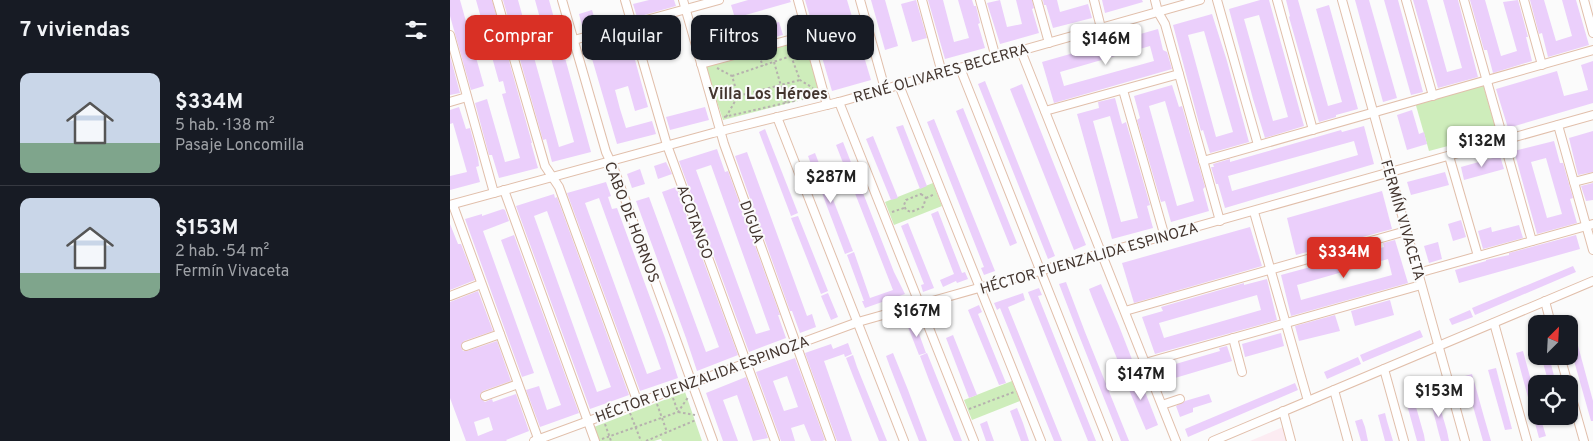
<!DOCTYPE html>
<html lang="es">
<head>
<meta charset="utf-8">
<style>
  :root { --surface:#171b24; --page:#242831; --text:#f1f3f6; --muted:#9ea1a6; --line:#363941; --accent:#d93025 }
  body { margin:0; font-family:Overpass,sans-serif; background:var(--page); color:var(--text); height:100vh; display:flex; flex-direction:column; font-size:19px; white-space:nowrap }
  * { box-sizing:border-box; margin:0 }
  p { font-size:16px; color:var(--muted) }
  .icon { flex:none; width:28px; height:28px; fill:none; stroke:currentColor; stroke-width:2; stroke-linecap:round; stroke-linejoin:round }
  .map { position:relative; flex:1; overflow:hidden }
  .drawer { display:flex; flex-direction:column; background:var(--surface); width:450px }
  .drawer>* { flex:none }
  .top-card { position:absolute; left:15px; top:15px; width:475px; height:45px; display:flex; gap:10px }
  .needle { width:32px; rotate:24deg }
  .fabs { position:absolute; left:1078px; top:315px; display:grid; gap:10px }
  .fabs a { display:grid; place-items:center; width:50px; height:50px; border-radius:10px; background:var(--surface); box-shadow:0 1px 4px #0004; font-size:25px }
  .price { position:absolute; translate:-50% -42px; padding:0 11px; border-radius:5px; background:#fff; color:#222; font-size:16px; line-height:32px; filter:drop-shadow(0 1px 2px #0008) }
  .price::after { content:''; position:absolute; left:50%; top:30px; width:15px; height:11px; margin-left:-8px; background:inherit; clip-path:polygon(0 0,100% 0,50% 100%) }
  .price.selected { background:var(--accent); color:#fff }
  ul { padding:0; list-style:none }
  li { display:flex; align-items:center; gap:15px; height:125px; padding:0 20px }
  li+li { border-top:1px solid var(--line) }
  li span { display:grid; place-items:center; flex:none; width:140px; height:100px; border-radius:10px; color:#555 }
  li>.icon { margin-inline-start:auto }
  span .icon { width:60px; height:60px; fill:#fffc; stroke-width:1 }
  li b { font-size:21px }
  h2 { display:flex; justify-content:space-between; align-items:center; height:60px; padding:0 20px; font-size:21px }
  .pill { padding:0 18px; border-radius:10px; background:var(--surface); box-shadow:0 1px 4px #0004; font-size:18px; line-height:45px }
  .pill.selected { background:var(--accent); color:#fff }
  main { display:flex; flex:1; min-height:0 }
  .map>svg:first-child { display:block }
  .education { fill:#fcecf2 }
  .green { fill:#ceedbb }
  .building { fill:#ebcffb; fill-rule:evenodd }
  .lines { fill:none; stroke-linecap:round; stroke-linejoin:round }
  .minor-casing { stroke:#e1bfab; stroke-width:10 }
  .path { stroke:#b6b1ae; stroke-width:2; stroke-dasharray:2.5 2.5; stroke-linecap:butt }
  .minor { stroke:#fff; stroke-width:8 }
  .labels { text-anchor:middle; stroke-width:4; stroke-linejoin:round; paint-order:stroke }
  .street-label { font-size:15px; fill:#43352e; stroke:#fbfbfb }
  .neighbourhood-label { font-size:16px; font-weight:bold; fill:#43352e; stroke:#fbfbfb }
</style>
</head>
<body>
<main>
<section class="drawer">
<h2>7 viviendas<svg class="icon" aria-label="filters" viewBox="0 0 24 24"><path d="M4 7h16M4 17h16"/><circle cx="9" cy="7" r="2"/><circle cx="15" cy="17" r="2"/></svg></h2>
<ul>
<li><span style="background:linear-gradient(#c9d6e8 70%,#7fa58c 0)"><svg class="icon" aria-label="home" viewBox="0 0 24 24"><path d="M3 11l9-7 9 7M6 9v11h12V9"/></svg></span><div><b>$334M</b><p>5 hab. · 138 m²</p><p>Pasaje Loncomilla</p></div></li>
<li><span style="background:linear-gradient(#c9d6e8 75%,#7fa58c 0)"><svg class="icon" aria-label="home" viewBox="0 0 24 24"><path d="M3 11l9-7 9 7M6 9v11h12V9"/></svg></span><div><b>$153M</b><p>2 hab. · 54 m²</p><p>Fermín Vivaceta</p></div></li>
</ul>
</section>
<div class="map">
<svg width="1143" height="441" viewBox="0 0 1143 441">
  <rect width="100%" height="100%" fill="#fbfbfb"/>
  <path class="education" d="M833 427 837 441H800Z"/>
  <g class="green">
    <path d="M353 39 357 41 370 95 273 120 256 68 258 65Z"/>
    <path d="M1033 84 1047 133 979 151 965 102Z"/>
    <path d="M483 183 492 206 444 225 435 202Z"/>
    <path d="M562 381 570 401 522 420 514 400Z"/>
    <path d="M235 392 252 441H212L211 439 204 441H148L144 427Z"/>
  </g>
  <g class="building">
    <path d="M0 0H10L34 86 21 90 0 16Z"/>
    <path d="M26 0H42L82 143H81L88 168 49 178 42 155H39L25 103 37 99 55 162 70 158 52 94 56 93 53 81 49 82Z"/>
    <path d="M53 0H68L109 147 124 142 85 0H99L141 152 102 162 96 139 93 140Z"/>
    <path d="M199 0H224L226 6 187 17 183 4Z"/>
    <path d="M298 0H340L341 2 285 18 281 5Z"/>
    <path d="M355 0H397L421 80 382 91Z"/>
    <path d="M421 0H435L448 46 435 50Z"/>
    <path d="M466 0 477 38 462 42 451 4Z"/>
    <path d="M478 0H493L504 42 519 38 508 0H522L524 6H526L530 23 528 24 535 48 495 59Z"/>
    <path d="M550 0 557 27 572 24 566 0H582L584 8 582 9 589 33 550 44 537 3Z"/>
    <path d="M593 0H607L610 12 638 4 642 18 603 28 596 5H594Z"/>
    <path d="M652 0H692L693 2 655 13Z"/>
    <path d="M810 0H819L854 126 815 138 803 99 779 9ZM809 15 838 117 823 121 794 19Z"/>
    <path d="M836 0H848L878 106 892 102 866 9 879 5 908 109 886 115V117L869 122 839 17 840 16Z"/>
    <path d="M905 0H919L947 98 933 102Z"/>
    <path d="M934 0H948L973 92 961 95Z"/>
    <path d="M963 0H977L997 72 1012 68 993 0H1008L1028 77 988 88Z"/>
    <path d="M1020 0H1035L1051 56 1067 51 1053 2 1068 0 1078 37H1076L1082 61 1043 73 1037 50H1034Z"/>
    <path d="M1080 0H1094L1106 41 1122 36 1112 0H1126L1139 45 1098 57 1092 33 1089 34Z"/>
    <path d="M142 10 147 27 133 30 129 14Z"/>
    <path d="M762 14 777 61 799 142 760 153 753 130 751 131 723 25ZM754 31 783 132 766 137 738 35Z"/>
    <path d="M329 22 333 35 270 51 267 38Z"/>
    <path d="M708 29 713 50 717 52 722 69 604 103 592 62ZM700 46 704 61 614 86 610 72Z"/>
    <path d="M151 41 155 56 182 49 198 107 185 111 178 86 165 90 170 109 176 128 202 121 206 134 167 144 138 45Z"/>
    <path d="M0 56 10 93 0 95Z"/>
    <path d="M1143 61V103L1058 128 1046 89 1107 71 1114 96 1138 90 1131 65Z"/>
    <path d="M535 81 605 256 598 259 528 84Z"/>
    <path d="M572 84 636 245 624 250 560 89Z"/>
    <path d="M722 85 729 107 732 106 755 187 753 189 759 211 721 222 715 201 711 202 687 120 690 118 684 96ZM715 101 744 201 727 206 699 106Z"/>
    <path d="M665 98 672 124 676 122 700 205 697 206 703 228 662 239 627 114 649 108 648 102ZM660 116 688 218 671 222 643 121Z"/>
    <path d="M9 107 16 129 20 128 28 158 29 166 26 167 30 182 0 190V176L17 172 3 123 0 124V110Z"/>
    <path d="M255 107 259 120 220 130 216 117Z"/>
    <path d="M513 108 567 243 560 246 506 111Z"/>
    <path d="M962 110 969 134 974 132 977 144 957 150 947 115Z"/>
    <path d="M484 119 545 271 534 275 531 268 534 267 477 122Z"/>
    <path d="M453 125 477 186 470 189 446 127Z"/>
    <path d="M914 126 924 164 775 208 768 184H766L761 167H764L763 164 780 159V162L891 130 892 132ZM904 141 908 155 782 191 778 176Z"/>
    <path d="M315 129 348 213 341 216 309 132Z"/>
    <path d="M1143 131V172L1128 175 1119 138Z"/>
    <path d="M423 136 448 198 441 200 416 139Z"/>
    <path d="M1104 141 1110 163H1113L1123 198 1120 199 1127 223 1087 234 1064 151ZM1096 158 1112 214 1097 218 1081 162Z"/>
    <path d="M393 142 444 272 455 294 415 308 412 301H414L397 255 404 252 420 298 443 290 386 145Z"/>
    <path d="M267 149 275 172 278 171 330 315H328L336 338 299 352 229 161ZM261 165 320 330 306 334 246 170Z"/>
    <path d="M297 152 357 316 362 314 366 327 350 333 342 311H340L285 156Z"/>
    <path d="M365 153 403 251 395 254 358 156Z"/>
    <path d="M1050 156 1054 169 1014 180 1011 167Z"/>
    <path d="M216 162 222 174 208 179 204 166Z"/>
    <path d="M190 169 195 184 182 188 177 174Z"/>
    <path d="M995 172 999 185 961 195 957 182Z"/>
    <path d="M156 182 161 196 158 197 162 209 167 208 215 338 228 378 190 391 117 193ZM149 198 211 369 197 374 135 203Z"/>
    <path d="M1143 183V200L1136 201 1131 186Z"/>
    <path d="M226 187 288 355 247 371 236 338 186 201 199 197 256 352 269 347 212 192Z"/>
    <path d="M932 191 942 229 846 255 837 218Z"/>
    <path d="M104 194 105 198 107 197 179 395 140 409 66 206ZM97 211 161 387 147 392 84 216Z"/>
    <path d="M53 209 55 210 59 221 33 231 84 373 72 377 15 219 32 214V216Z"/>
    <path d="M488 211 512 273 515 272 518 279 507 283 506 281 493 287 490 280 504 274 481 214Z"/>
    <path d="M348 216 378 291 371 294 341 218Z"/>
    <path d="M1011 220 1016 237 1003 241 998 224Z"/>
    <path d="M458 223 484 288 473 292 471 285 474 284 451 226Z"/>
    <path d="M0 224 8 244H11L25 280 0 290Z"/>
    <path d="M1069 225 1073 238 1033 249 1028 231 1041 227 1042 232Z"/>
    <path d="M800 227 812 266 684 303 672 263Z"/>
    <path d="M64 235 129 413 90 427 76 390 89 386 97 410 111 405 51 240Z"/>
    <path d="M1126 235 1130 249 1009 283 1005 270 1036 261V260L1059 255V253Z"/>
    <path d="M945 240 958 283 841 316 831 275 934 247 933 243ZM938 259 942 275 851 300 847 285Z"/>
    <path d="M988 242 992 259 979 263 974 246Z"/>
    <path d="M1123 266 1126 272 1025 315 1022 308Z"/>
    <path d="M817 279 827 320 705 354 692 317 713 311 711 307 794 283V285ZM807 295 811 310 714 338 709 323Z"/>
    <path d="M616 282 635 332 679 441H671L628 333 609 284Z"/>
    <path d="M651 284 669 326 683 362 670 366 642 297 639 289Z"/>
    <path d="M589 288 592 295 588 296 646 441H638L578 292Z"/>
    <path d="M28 291 43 331 14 341 11 347 13 351H17L47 341 61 381 33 391 30 395V398L35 402 42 399 43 402 66 394 79 431 56 440 57 441H16L0 398V302ZM39 417 43 430 28 436 24 422Z"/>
    <path d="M378 293 388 317 381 320 371 296Z"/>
    <path d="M573 293 575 300 558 307 612 441H604L550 308 547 310 544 303Z"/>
    <path d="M940 300 944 315 905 326 901 311Z"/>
    <path d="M529 305 532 312 528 314 556 383 549 385 518 310Z"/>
    <path d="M1020 310 1023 317 1002 325 999 319Z"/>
    <path d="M885 315 890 331 849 341 845 326Z"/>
    <path d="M1119 320H1121L1143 401V421H1141L1119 343Z"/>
    <path d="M469 323 472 330 468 331 476 353 469 355 458 327Z"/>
    <path d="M970 330 973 337 913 362 910 355Z"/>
    <path d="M831 333 834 346 795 357 792 344Z"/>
    <path d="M503 335 527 395 519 398 496 338Z"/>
    <path d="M398 343 402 354 395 357 394 354 374 361 402 441H387L355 353 381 344 383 349Z"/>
    <path d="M777 346 782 361 715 381 712 368 770 351 769 348Z"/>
    <path d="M1073 351 1086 399V416H1090L1096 436 1089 438 1066 353Z"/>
    <path d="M443 353 458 390 477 441H469L440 367 436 356Z"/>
    <path d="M477 353 501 413 512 441H504L503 439 479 380 470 356Z"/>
    <path d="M403 355 407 367 437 441H429L403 376 396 358Z"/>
    <path d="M1091 356H1099L1106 384H1099Z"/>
    <path d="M908 357 911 364 877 379 874 372Z"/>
    <path d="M345 358 375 440 372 441H361L354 424 341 428 345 441H331L306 372ZM337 376 348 407 334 411 323 381Z"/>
    <path d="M1046 368 1062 429 1055 430 1038 370Z"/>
    <path d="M688 374 708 425 696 430 674 378Z"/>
    <path d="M1022 374 1034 417 1041 441H1033L1020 396 1015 376Z"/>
    <path d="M296 377 318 438 303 441 287 395 273 400 288 441H273L256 393Z"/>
    <path d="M845 383 848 390 738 437 735 429Z"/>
    <path d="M986 393 997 431 999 441H991L989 434 979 395Z"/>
    <path d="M759 394 762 402 743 408V412L730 417 726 406 735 401Z"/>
    <path d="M964 400 974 435 975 441H967L959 412 956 402Z"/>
    <path d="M567 408 573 423 579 441H571L560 411Z"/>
    <path d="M935 413 937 421 943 441H935L928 415Z"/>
    <path d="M912 419 915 427 918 441H911L905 421Z"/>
    <path d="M537 421 540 430 544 441H536L530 424Z"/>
  </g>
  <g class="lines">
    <defs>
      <g id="minor">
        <path d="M47 0 95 166 109 187 188 403"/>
        <path d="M112 0 156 152 164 169 263 441"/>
        <path d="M175 0 217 145 325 441"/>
        <path d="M233 0 274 144 381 441"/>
        <path d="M348 0 377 105"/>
        <path d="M410 0 435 89"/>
        <path d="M472 0 492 73"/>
        <path d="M530 0 546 58"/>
        <path d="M587 0 599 43"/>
        <path d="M644 0 651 28"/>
        <path d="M705 0 708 12 715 24 770 221"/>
        <path d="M767 0 808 145"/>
        <path d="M827 0 863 130"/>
        <path d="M892 0 1015 441"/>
        <path d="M956 0 983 96"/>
        <path d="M1014 0 1082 241"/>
        <path d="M1074 0 1092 65"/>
        <path d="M1134 0 1143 33"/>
        <path d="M0 35 44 193"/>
        <path d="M124 40 269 0"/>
        <path d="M571 51 726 441"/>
        <path d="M251 64 357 35"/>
        <path d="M510 68 658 441"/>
        <path d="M449 85 591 441"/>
        <path d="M673 90 715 237"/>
        <path d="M0 102 17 97"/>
        <path d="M389 102 524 441"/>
        <path d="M595 111 729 74"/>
        <path d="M327 117 454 441"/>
        <path d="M1108 125 1143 250"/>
        <path d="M999 156 1028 256"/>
        <path d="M753 161 1143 50"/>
        <path d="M1124 182 1143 177"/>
        <path d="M54 190 145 441"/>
        <path d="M0 205 263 133 389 102 750 0"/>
        <path d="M3 205 89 441"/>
        <path d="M804 212 858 401"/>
        <path d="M968 273 1143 224"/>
        <path d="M0 296 31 284"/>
        <path d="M1095 301 1101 324"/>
        <path d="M675 311 956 231"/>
        <path d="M1044 323 1077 441"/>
        <path d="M783 338 792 372"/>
        <path d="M16 346 50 334"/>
        <path d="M1110 356 1118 384"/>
        <path d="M695 363 971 285"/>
        <path d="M934 369 954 441"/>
        <path d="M1119 388 1134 441"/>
        <path d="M884 390 898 441"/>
        <path d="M35 396 68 384"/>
        <path d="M712 405 730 399"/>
        <path d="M833 411 841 441"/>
        <path d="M84 441 408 322 1143 115"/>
        <path d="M763 441 1143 281"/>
      </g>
    </defs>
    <use href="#minor" class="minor-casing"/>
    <g class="path">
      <path d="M309 56 313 66"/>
      <path d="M341 56 350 80 363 88"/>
      <path d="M324 62 336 103"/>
      <path d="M267 68 282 76 288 96"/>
      <path d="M282 76 341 56 348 46"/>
      <path d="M274 117 366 96"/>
      <path d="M276 117 288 96 350 80"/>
      <path d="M471 194 476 198 473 207 461 212 456 210 454 205 456 200Z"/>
      <path d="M476 198 485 194"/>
      <path d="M442 212 454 208"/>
      <path d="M223 398 228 412 245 415"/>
      <path d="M207 404 217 432"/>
      <path d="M519 409 564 392"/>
      <path d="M180 413 191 441"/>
      <path d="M155 424 161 441"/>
      <path d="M152 439 228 412 239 396"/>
      <path d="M196 441 246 420"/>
    </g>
    <use href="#minor" class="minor"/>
  </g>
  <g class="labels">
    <g class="street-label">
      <text transform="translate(491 73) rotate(-16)" y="5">RENÉ OLIVARES BECERRA</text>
      <text transform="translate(953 220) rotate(74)" y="5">FERMÍN VIVACETA</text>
      <text transform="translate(182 222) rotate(69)" y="5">CABO DE HORNOS</text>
      <text transform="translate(245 222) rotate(70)" y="5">ACOTANGO</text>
      <text transform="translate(302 222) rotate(70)" y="5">DIGUA</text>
      <text transform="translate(639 258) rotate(-16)" y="5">HÉCTOR FUENZALIDA ESPINOZA</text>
      <text transform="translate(252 379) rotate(-20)" y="5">HÉCTOR FUENZALIDA ESPINOZA</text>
    </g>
    <g class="neighbourhood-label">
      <text x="318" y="99">Villa Los Héroes</text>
    </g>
  </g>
</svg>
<div class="fabs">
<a><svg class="needle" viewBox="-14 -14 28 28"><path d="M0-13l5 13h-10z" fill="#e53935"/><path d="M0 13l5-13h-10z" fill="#9ea1a6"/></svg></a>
<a><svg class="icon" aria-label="locate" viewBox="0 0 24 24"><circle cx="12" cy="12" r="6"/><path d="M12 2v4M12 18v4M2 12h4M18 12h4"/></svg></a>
</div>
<b class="price" style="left:656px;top:66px">$146M</b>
<b class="price" style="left:1032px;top:168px">$132M</b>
<b class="price" style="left:381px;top:204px">$287M</b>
<b class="price selected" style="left:894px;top:279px">$334M</b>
<b class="price" style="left:467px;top:338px">$167M</b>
<b class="price" style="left:691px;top:401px">$147M</b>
<b class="price" style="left:989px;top:418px">$153M</b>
<div class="top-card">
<a class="pill selected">Comprar</a>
<a class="pill">Alquilar</a>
<a class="pill">Filtros</a>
<a class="pill">Nuevo</a>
</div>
</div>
</main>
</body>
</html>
